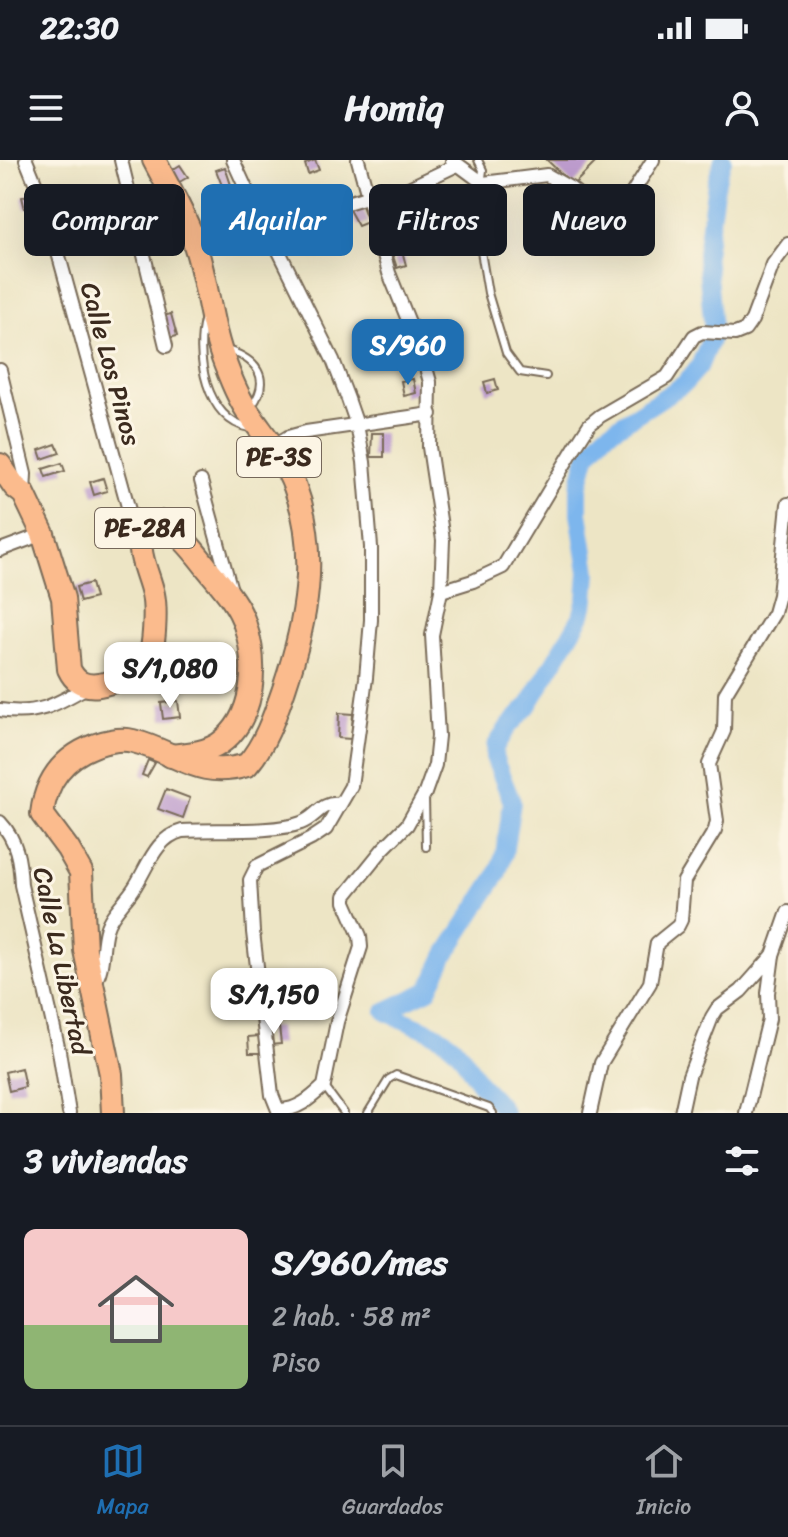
<!DOCTYPE html>
<html lang="es">
<head>
<meta charset="utf-8">
<style>
  :root { --surface:#171b24; --page:#242831; --text:#f1f3f6; --muted:#9ea1a6; --line:#363941; --accent:#1f6fb2 }
  body { margin:0; font-family:Sriracha,sans-serif; background:var(--page); color:var(--text); height:100vh; display:flex; flex-direction:column; font-size:30px; white-space:nowrap }
  * { box-sizing:border-box; margin:0 }
  p { font-size:26px; color:var(--muted) }
  .icon { flex:none; width:44px; height:44px; fill:none; stroke:currentColor; stroke-width:2; stroke-linecap:round; stroke-linejoin:round }
  .map { position:relative; height:953px; overflow:hidden }
  .details { display:flex; flex-direction:column; background:var(--surface); flex:1 }
  .details>* { flex:none }
  .hud { position:absolute; left:24px; top:24px; width:740px; height:72px; display:flex; gap:16px }
  .price { position:absolute; translate:-50% -68px; padding:0 18px; border-radius:16px; background:#fff; color:#222; font-size:26px; line-height:52px; filter:drop-shadow(0 2px 4px #0008) }
  .price::after { content:''; position:absolute; left:50%; top:48px; width:24px; height:18px; margin-left:-12px; background:inherit; clip-path:polygon(0 0,100% 0,50% 100%) }
  .price.selected { background:var(--accent); color:#fff }
  ul { padding:0; list-style:none }
  li { display:flex; align-items:center; gap:24px; height:200px; padding:0 24px }
  li+li { border-top:2px solid var(--line) }
  li span { display:grid; place-items:center; flex:none; width:224px; height:160px; border-radius:12px; color:#555 }
  li>.icon { margin-inline-start:auto }
  span .icon { width:96px; height:96px; fill:#fffc; stroke-width:1 }
  li b { font-size:34px }
  h2 { display:flex; justify-content:space-between; align-items:center; height:96px; padding:0 24px; font-size:34px }
  .tag { padding:0 28px; border-radius:12px; background:var(--surface); box-shadow:0 8px 32px #0002; font-size:28px; line-height:72px }
  .tag.selected { background:var(--accent); color:#fff }
  .status { display:flex; justify-content:space-between; align-items:center; height:56px; padding:0 40px; background:var(--surface); direction:ltr }
  .status svg { height:22px; fill:currentColor }
  header { display:flex; justify-content:space-between; align-items:center; height:104px; padding:0 24px; background:var(--surface); font-size:36px; font-weight:800 }
  .menu { display:flex; justify-content:space-around; align-items:center; height:112px; border-top:2px solid var(--line); background:var(--surface); font-size:22px; color:var(--muted) }
  .menu a { display:grid; justify-items:center; gap:4px }
  .menu .selected { color:var(--accent) }
  .map>svg:first-child { display:block }
  .lines { fill:none; stroke-linecap:round; stroke-linejoin:round }
  .river { stroke:#7db6ed; stroke-width:18 }
  .building { fill:#bd9ccd }
  .lane-casing { stroke:#796b58; stroke-width:10 }
  .street-casing { stroke:#796b58; stroke-width:16 }
  .highway-casing { stroke:#796b58; stroke-width:26 }
  .lane { stroke:#fff; stroke-width:6 }
  .street { stroke:#fff; stroke-width:12 }
  .highway { stroke:#fbbb8d; stroke-width:22 }
  .labels { text-anchor:middle; stroke-width:6; stroke-linejoin:round; paint-order:stroke }
  .shield { fill:#fcf5e5; stroke:#75675a; stroke-width:2 }
  .shield-label { font-size:24px; font-weight:bold; fill:#3b2a1e }
  .street-label { font-size:26px; fill:#3b2a1e; stroke:#fcf5e5 }
</style>
</head>
<body>
<div class="status"><b>22:30</b><svg viewBox="0 0 49 12"><path d="M0 12V9h3v3zM5 12V6h3v6zM10 12V3h3v9zM15 12V0h3v12zM26 1h20v11H26zM47 4h2v5h-2z"/></svg></div>
<header><svg class="icon" aria-label="menu" viewBox="0 0 24 24"><path d="M4 6h16M4 12h16M4 18h16"/></svg>Homiq<svg class="icon" aria-label="person" viewBox="0 0 24 24"><circle cx="12" cy="8" r="4"/><path d="M4 21q1-7 8-7t8 7"/></svg></header>
<div class="map">
<svg width="788" height="953" viewBox="0 0 788 953">
  <rect width="100%" height="100%" fill="#fcf5e5"/>
  <filter id="ink" filterUnits="userSpaceOnUse"><feTurbulence type="fractalNoise" baseFrequency=".0125" numOctaves="2"/><feDisplacementMap in="SourceGraphic" scale="16" xChannelSelector="R" yChannelSelector="G"/><feConvolveMatrix kernelMatrix="1 2 1 2 8 2 1 2 1" color-interpolation-filters="sRGB"/></filter>
  <filter id="wash" filterUnits="userSpaceOnUse"><feTurbulence type="fractalNoise" baseFrequency=".006" numOctaves="4" result="noise"/><feDisplacementMap in="SourceGraphic" scale="32" xChannelSelector="R" yChannelSelector="G"/><feGaussianBlur stdDeviation="1.8" result="paint"/><feColorMatrix in="noise" values="0 0 0 0 0 0 0 0 0 0 0 0 0 0 0 0 0 1.4 0 .05"/><feComposite in="paint" operator="in"/></filter>
  <g filter="url(#wash)">
    <rect width="100%" height="100%" fill="#ede5c5"/>
    <g class="lines">
      <g class="river">
        <path d="M713 170 706 94 716 23 723 0"/>
        <path d="M504 953C498 940 489 934 480 924 472 914 467 901 458 891 439 870 409 865 385 851L429 830 446 794 497 715 504 694 512 642 494 597 495 587 508 567 528 546 581 457 586 439 588 412 579 353V327L587 296 604 275 684 224 699 207 713 173"/>
      </g>
    </g>
    <g id="blocks">
      <g class="building">
        <path d="M315 0 319 10 308 14 305 4Z"/>
        <path d="M547 0H598L573 25Z"/>
        <path d="M180 5 188 17 176 24 169 12Z"/>
        <path d="M225 7 231 25 223 28 216 10Z"/>
        <path d="M29 34 33 46 25 49 22 37Z"/>
        <path d="M236 38 244 50 238 54 230 42Z"/>
        <path d="M157 40 167 59 156 65 146 46Z"/>
        <path d="M361 43 368 62 358 66 348 48Z"/>
        <path d="M319 58 329 80 320 84 310 62Z"/>
        <path d="M402 91 406 105 397 108 392 93Z"/>
        <path d="M171 154 177 176 169 178 163 156Z"/>
        <path d="M413 219 416 233 404 236 401 221Z"/>
        <path d="M495 219 498 230 487 233 484 222Z"/>
        <path d="M372 273H384V297H371Z"/>
        <path d="M56 284 60 293 42 299 39 290Z"/>
        <path d="M62 303 65 311 46 317 43 309Z"/>
        <path d="M103 318 107 331 94 335 90 322Z"/>
        <path d="M91 423 95 438 80 442 76 427Z"/>
        <path d="M172 497 175 528 161 529 157 499Z"/>
        <path d="M178 541 180 557 163 559 161 543Z"/>
        <path d="M339 553 353 554 351 579 338 578Z"/>
        <path d="M148 600 155 603 147 617 142 615Z"/>
        <path d="M166 629 190 638 183 658 158 649Z"/>
        <path d="M279 867 281 884 269 885 268 868Z"/>
        <path d="M259 876 261 893H249L248 877Z"/>
        <path d="M21 908 25 927 9 931 5 912Z"/>
      </g>
    </g>
  </g>
  <g filter="url(#ink)">
    <use href="#blocks" fill-opacity="0" stroke="#796b58" stroke-width="2"/>
    <g class="lines">
      <defs>
        <g id="lane">
          <path d="M478 0 483 10 476 62 488 133 506 193 520 212 546 216"/>
          <path d="M205 157C194 194 206 261 250 268"/>
          <path d="M227 190C256 199 272 218 252 246"/>
          <path d="M425 637 426 687"/>
          <path d="M324 926 344 953"/>
          <path d="M368 953 389 919 396 915 489 948 493 953"/>
        </g>
        <g id="street">
          <path d="M26 0 46 49 130 354 143 370"/>
          <path d="M121 0 166 186"/>
          <path d="M233 0 248 33 267 67 333 200 348 239 357 265 364 302 371 387V460L366 518 351 626 326 669 311 679 257 706 250 720 253 772 272 935 278 950C297 951 311 938 324 926L337 862 361 787 360 776 345 742V736L383 689 407 665 425 633 435 605 438 576 432 475 441 431 443 380 429 287 430 222 423 197 389 113 358 0"/>
          <path d="M452 0 483 23 547 15 570 28 603 54H619L653 0"/>
          <path d="M373 45 457 5"/>
          <path d="M267 67 370 36"/>
          <path d="M0 210 25 314 24 334"/>
          <path d="M273 286 288 277 306 272 431 254"/>
          <path d="M201 321 231 430"/>
          <path d="M0 390 43 374"/>
          <path d="M441 431 473 421 503 407 575 287 589 265 600 256 667 217 694 176 702 172 735 174 745 170 752 160 773 104 788 84"/>
          <path d="M0 550C39 556 57 544 90 525"/>
          <path d="M0 662C17 680 20 701 21 725L59 891 69 953"/>
          <path d="M93 825C105 809 101 788 106 770 110 754 126 741 134 728 148 707 155 678 182 671 213 669 275 673 301 663 316 658 321 642 338 644"/>
          <path d="M590 953 601 903 650 823 657 783 678 766 681 760 684 721 715 670 717 661 709 604 724 571 725 534 774 453 779 435 788 344"/>
          <path d="M681 953 689 916 712 857 717 849 741 831 773 795"/>
          <path d="M746 953 769 859 768 833 773 795 788 752"/>
        </g>
        <g id="highway">
          <path d="M0 305 15 327 24 334 43 374 63 438 69 509C75 522 84 527 99 525 113 523 139 513 148 501 155 488 156 448 153 434 148 410 131 386 148 364L159 362C180 372 194 391 208 409 222 426 239 444 245 465 258 504 255 559 219 584 206 593 187 594 171 596"/>
          <path d="M113 953 111 914 85 790 81 712 68 689 42 654C46 619 64 597 96 585 108 581 121 578 133 581 177 592 198 620 247 605 265 585 275 555 284 529 306 463 320 394 295 327 285 300 266 278 250 255 240 241 232 222 226 206 209 164 208 118 192 76 182 50 167 25 154 0"/>
        </g>
      </defs>
      <use href="#lane" class="lane-casing"/>
      <use href="#street" class="street-casing"/>
      <use href="#highway" class="highway-casing"/>
      <use href="#lane" class="lane"/>
      <use href="#street" class="street"/>
      <use href="#highway" class="highway"/>
    </g>
  </g>
  <g class="labels">
    <g class="shield">
      <rect x="237" y="277" width="84" height="40" rx="6"/>
      <rect x="95" y="348" width="100" height="40" rx="6"/>
    </g>
    <g class="shield-label">
      <text x="279" y="305">PE-3S</text>
      <text x="145" y="376">PE-28A</text>
    </g>
    <g class="street-label">
      <text transform="translate(111 204) rotate(75)" y="9">Calle Los Pinos</text>
      <text transform="translate(62 801) rotate(78)" y="9">Calle La Libertad</text>
    </g>
  </g>
</svg>
<b class="price selected" style="left:408px;top:227px">S/960</b>
<b class="price" style="left:170px;top:550px">S/1,080</b>
<b class="price" style="left:274px;top:876px">S/1,150</b>
<div class="hud">
<a class="tag">Comprar</a>
<a class="tag selected">Alquilar</a>
<a class="tag">Filtros</a>
<a class="tag">Nuevo</a>
</div>
</div>
<section class="details">
<h2>3 viviendas<svg class="icon" aria-label="filters" viewBox="0 0 24 24"><path d="M4 7h16M4 17h16"/><circle cx="9" cy="7" r="2"/><circle cx="15" cy="17" r="2"/></svg></h2>
<ul>
<li><span style="background:linear-gradient(#f6c9c9 60%,#8fb573 0)"><svg class="icon" aria-label="home" viewBox="0 0 24 24"><path d="M3 11l9-7 9 7M6 9v11h12V9"/></svg></span><div><b>S/960/mes</b><p>2 hab. · 58 m²</p><p>Piso</p></div></li>
</ul>
</section>
<nav class="menu">
<a class="selected"><svg class="icon" aria-label="map" viewBox="0 0 24 24"><path d="M3 6l6-2 6 2 6-2v14l-6 2-6-2-6 2zM9 4v14M15 6v14"/></svg>Mapa</a>
<a><svg class="icon" aria-label="saved" viewBox="0 0 24 24"><path d="M7 4h10v16l-5-4-5 4z"/></svg>Guardados</a>
<a><svg class="icon" aria-label="home" viewBox="0 0 24 24"><path d="M3 11l9-7 9 7M6 9v11h12V9"/></svg>Inicio</a>
</nav>
</body>
</html>
